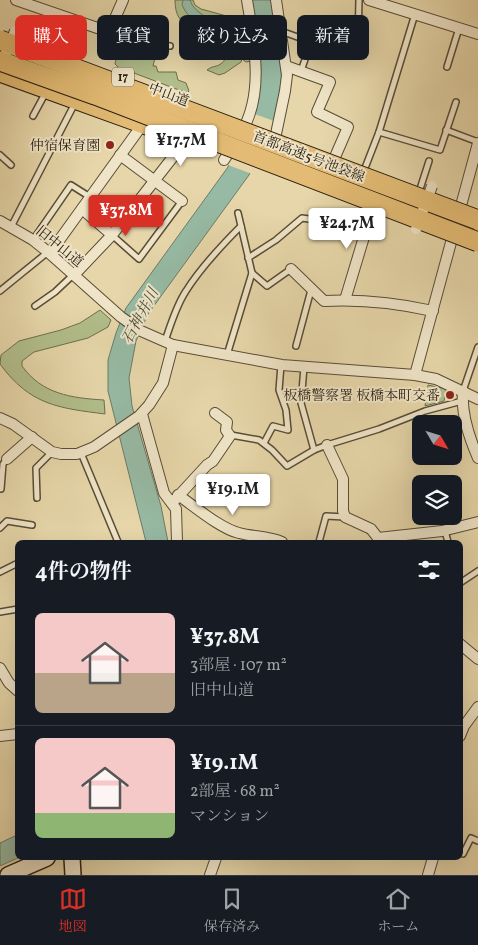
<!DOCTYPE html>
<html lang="ja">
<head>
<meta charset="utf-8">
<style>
  :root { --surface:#171b24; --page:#242831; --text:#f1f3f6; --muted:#9ea1a6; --line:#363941; --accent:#d93025 }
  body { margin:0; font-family:Vollkorn,"Noto Serif JP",serif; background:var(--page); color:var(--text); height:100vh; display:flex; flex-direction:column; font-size:19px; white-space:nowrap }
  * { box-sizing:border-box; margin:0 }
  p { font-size:16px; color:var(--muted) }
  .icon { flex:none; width:28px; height:28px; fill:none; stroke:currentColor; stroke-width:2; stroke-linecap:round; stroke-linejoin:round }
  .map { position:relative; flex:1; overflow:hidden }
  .side { position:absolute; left:15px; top:540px; width:448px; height:320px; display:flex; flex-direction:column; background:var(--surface); border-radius:8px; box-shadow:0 5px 20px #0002 }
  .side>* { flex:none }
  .banner { position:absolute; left:15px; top:15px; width:449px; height:45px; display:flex; gap:10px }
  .needle { width:32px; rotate:128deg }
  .controls { position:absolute; left:412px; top:415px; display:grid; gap:10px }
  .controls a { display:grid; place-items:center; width:50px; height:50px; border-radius:8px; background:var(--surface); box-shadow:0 5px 20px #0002; font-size:25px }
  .price { position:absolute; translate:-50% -42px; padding:0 11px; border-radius:5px; background:#fff; color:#222; font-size:16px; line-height:32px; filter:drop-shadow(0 1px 2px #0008) }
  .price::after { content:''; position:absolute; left:50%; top:30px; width:15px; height:11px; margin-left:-8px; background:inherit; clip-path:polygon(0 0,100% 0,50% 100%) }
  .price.active { background:var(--accent); color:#fff }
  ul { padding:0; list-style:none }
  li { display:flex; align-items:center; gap:15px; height:125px; padding:0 20px }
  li+li { border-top:1px solid var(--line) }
  li span { display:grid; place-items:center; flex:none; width:140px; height:100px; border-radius:8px; color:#555 }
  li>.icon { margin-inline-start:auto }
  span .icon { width:60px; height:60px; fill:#fffc; stroke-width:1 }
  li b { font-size:21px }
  h2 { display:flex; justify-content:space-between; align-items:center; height:60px; padding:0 20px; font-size:21px }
  .tag { padding:0 18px; border-radius:8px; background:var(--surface); box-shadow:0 5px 20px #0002; font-size:18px; line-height:45px }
  .tag.active { background:var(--accent); color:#fff }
  .tab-bar { display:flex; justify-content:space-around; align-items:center; height:70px; border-top:1px solid var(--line); background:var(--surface); font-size:14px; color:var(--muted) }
  .tab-bar a { display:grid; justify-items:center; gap:2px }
  .tab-bar .active { color:var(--accent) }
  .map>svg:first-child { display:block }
  .green { fill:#b1be8b; stroke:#6d6e4e }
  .water { fill:#97baa4; stroke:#6b7c69 }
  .pier { fill:#e6d6a9 }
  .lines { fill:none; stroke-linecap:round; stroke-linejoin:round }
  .lane-casing { stroke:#584d37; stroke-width:8 }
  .street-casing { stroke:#584d37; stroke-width:12 }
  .secondary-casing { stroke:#291f11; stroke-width:18 }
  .highway-casing { stroke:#291f11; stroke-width:21 }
  .lane { stroke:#efe4c7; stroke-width:5 }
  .street { stroke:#efe4c7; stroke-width:10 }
  .secondary { stroke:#efe4c7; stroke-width:15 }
  .highway { stroke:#e3bb74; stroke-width:19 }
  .street-bridge-casing { stroke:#584d37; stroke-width:12; stroke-linecap:butt }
  .highway-bridge-casing { stroke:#291f11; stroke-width:21; stroke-linecap:butt }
  .street-bridge { stroke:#efe4c7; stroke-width:10 }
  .highway-bridge { stroke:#e3bb74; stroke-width:19 }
  .poi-dot { fill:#8f2418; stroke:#efe4c7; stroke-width:2 }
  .labels { text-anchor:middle; stroke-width:4; stroke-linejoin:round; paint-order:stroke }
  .shield { fill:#efe4c7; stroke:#645a48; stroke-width:1 }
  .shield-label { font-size:12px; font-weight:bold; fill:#291f11 }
  .street-label { font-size:14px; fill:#291f11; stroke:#efe4c7 }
  .poi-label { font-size:14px; fill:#291f11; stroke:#efe4c7; text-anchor:end }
  .water-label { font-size:15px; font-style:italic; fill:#4a4e3d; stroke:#efe4c7 }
</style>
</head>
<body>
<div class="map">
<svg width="478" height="875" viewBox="0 0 478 875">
  <rect width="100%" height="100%" fill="#e6d6a9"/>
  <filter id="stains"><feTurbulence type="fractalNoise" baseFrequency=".004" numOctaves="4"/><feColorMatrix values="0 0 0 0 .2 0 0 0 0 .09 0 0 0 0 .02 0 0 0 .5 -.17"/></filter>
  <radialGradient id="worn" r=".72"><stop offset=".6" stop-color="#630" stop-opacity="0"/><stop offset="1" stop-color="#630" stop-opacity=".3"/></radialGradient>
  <g class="green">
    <path d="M175 0H193L195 5 201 9 241 20 246 24 252 61 246 62 242 59 241 62 225 73 219 75 207 70C212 66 215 67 219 65 226 61 228 54 230 47L225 42 211 39C201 21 175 34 175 0Z"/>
    <path d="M124 50 150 54 155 58 153 66H156L158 72H176L178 80 186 83 189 91 187 93 118 67 115 64C116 58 118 53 124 50Z"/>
    <path d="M100 310 111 320 108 327 88 338 34 352 22 361V366C42 394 71 398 104 400L105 414C58 408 30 405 0 364L1 355 19 341 61 330 80 323Z"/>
    <path d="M428 385 446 389 444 401 425 406Z"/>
  </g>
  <g class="water">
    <path d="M183 0H190C194 14 214 21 227 25L228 30 225 33H222C206 26 189 22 182 5Z"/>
    <path d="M251 0H272L280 54 282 83 277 118 249 175 148 314 136 341 129 378 132 406 161 506 168 542H146L108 391V360L116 333 126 308 228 167 254 110 260 80 256 33Z"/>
    <path d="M17 835 18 858 0 866V843Z"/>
  </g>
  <path class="pier" d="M252 113 277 122 252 174 228 165Z"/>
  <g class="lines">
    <defs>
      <g id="lane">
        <path d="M281 31 311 42 301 71"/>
        <path d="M109 32 134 40 170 46"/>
        <path d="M358 42 359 0"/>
        <path d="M447 67 459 28"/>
        <path d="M33 116 46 92"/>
        <path d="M446 130 478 142"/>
        <path d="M379 132 440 150 456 102"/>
        <path d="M0 155 11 165"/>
        <path d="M365 168 379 132 415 14"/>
        <path d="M420 189 429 161"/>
        <path d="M11 227 75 103"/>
        <path d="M112 235 139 259 182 201"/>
        <path d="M33 240 71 185 90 197"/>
        <path d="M248 258 276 240 302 218 355 226 368 223"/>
        <path d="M252 273 267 286 291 269"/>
        <path d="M0 291 48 252"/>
        <path d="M35 306 55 292 73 275"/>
        <path d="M165 341C171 324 176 306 186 291 201 267 221 246 241 226"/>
        <path d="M296 346 311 290"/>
        <path d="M227 355 252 273 238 213"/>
        <path d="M304 367 301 403 314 450"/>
        <path d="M463 391 478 347"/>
        <path d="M230 436 231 435 259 440 272 450 287 466 314 450 327 445 379 429 425 411 462 401"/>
        <path d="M264 443 273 426 288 430 286 410 279 390 281 365"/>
        <path d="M81 453 118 542"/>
        <path d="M1 489 3 464 7 459"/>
        <path d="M37 498 36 468 52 452"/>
        <path d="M0 528 7 521 32 525"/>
        <path d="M445 531 448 542"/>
        <path d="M319 542 326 516 345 517"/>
        <path d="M0 572 18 563"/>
        <path d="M460 583 478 571"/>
        <path d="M0 612 18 609"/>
        <path d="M460 853 463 854 471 838 478 841"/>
      </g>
      <g id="street">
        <path d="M16 0 109 32 123 0"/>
        <path d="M369 0 478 34"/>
        <path d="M286 66 330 82 317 112 348 127 335 157"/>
        <path d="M241 133C265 93 254 43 247 0"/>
        <path d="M276 134 285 91 287 75 276 0"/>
        <path d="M120 155 182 201"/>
        <path d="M224 160 233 146"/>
        <path d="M82 209 112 235"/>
        <path d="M0 221 33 240 48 252 121 317 141 331 173 345 282 365 415 375 436 379 478 399"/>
        <path d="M50 253 140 128 141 123"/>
        <path d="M291 269 324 301C360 299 397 303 433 311"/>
        <path d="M74 275 112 235 187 139"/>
        <path d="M345 300 373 207"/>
        <path d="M415 375 478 143"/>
        <path d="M463 391C461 414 469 437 478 458"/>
        <path d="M142 414 164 493 176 509 177 542"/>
        <path d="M0 418 13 424 52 452 61 454H77L94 447 139 416 149 405 163 383 173 345"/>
        <path d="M327 445 343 479V511L345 517 371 529 378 538 442 531 478 522"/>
        <path d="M7 459 32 437"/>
        <path d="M178 495C194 506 221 529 239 533 254 537 268 536 282 542"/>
        <path d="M172 503 207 465 213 461 230 436 226 430 227 422 215 413"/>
        <path d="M460 644 478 659"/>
        <path d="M0 668 9 683 18 691"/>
        <path d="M0 736 18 734"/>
        <path d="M460 736 464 726 478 707"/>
        <path d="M210 875 216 858"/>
        <path d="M428 875 433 858"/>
      </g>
      <g id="secondary">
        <path d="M72 858 73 875"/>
        <path d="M8 875 47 858"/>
      </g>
      <g id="highway">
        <path d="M0 72 177 136"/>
        <path d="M472 229 478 231"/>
      </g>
    </defs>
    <use href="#lane" class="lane-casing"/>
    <use href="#street" class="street-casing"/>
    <use href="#secondary" class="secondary-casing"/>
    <use href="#highway" class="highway-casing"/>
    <use href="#lane" class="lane"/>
    <use href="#street" class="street"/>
    <use href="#secondary" class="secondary"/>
    <use href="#highway" class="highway"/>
    <defs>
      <g id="street-bridge">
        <path d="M1 66 15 31"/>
        <path d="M416 229 432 186"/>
      </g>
      <g id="highway-bridge">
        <path d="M0 40 478 220"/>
        <path d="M0 61 95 95 478 242"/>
      </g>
    </defs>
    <use href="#street-bridge" class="street-bridge-casing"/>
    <use href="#highway-bridge" class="highway-bridge-casing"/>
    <use href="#street-bridge" class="street-bridge"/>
    <use href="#highway-bridge" class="highway-bridge"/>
  </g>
  <g class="poi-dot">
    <circle cx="110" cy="145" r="5"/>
    <circle cx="450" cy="395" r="5"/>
  </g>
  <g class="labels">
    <rect class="shield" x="112" y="67.5" width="22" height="19" rx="4"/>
    <g class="shield-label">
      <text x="123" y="81">17</text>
    </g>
    <g class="street-label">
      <text transform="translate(169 94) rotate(21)" y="5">中山道</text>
      <text transform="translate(309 156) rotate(21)" y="5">首都高速5号池袋線</text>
      <text transform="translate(60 246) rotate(39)" y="5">旧中山道</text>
    </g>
    <g class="poi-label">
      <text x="100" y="150">仲宿保育園</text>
      <text x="440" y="400">板橋警察署 板橋本町交番</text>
    </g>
    <g class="water-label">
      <text transform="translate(140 316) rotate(-62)" y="5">石神井川</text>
    </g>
  </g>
  <rect width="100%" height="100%" filter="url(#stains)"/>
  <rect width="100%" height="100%" fill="url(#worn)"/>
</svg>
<div class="controls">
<a><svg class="needle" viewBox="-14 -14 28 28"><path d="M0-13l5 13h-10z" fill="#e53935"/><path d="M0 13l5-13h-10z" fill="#9ea1a6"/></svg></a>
<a><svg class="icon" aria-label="layers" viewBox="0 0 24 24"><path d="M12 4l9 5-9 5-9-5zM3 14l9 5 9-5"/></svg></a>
</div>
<b class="price" style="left:181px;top:167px">¥17.7M</b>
<b class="price active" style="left:126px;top:237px">¥37.8M</b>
<b class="price" style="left:347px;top:250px">¥24.7M</b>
<b class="price" style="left:233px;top:516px">¥19.1M</b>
<div class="banner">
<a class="tag active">購入</a>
<a class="tag">賃貸</a>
<a class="tag">絞り込み</a>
<a class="tag">新着</a>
</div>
<section class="side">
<h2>4件の物件<svg class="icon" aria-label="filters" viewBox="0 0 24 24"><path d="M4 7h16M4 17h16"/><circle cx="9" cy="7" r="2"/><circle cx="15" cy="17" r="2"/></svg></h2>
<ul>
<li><span style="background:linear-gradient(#f6c9c9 60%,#b9a48a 0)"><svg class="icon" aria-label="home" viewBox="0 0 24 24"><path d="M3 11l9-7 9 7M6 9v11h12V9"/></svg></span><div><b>¥37.8M</b><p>3部屋 · 107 m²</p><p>旧中山道</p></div></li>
<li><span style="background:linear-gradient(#f6c9c9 75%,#8fb573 0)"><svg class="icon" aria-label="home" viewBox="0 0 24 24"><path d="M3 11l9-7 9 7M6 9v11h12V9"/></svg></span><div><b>¥19.1M</b><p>2部屋 · 68 m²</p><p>マンション</p></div></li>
</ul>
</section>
</div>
<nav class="tab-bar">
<a class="active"><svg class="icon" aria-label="map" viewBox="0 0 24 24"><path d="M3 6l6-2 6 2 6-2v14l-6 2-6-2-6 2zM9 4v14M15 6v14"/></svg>地図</a>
<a><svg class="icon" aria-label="saved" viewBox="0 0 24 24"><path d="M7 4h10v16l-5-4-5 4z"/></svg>保存済み</a>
<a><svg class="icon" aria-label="home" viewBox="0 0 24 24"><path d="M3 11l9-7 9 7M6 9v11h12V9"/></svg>ホーム</a>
</nav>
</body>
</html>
